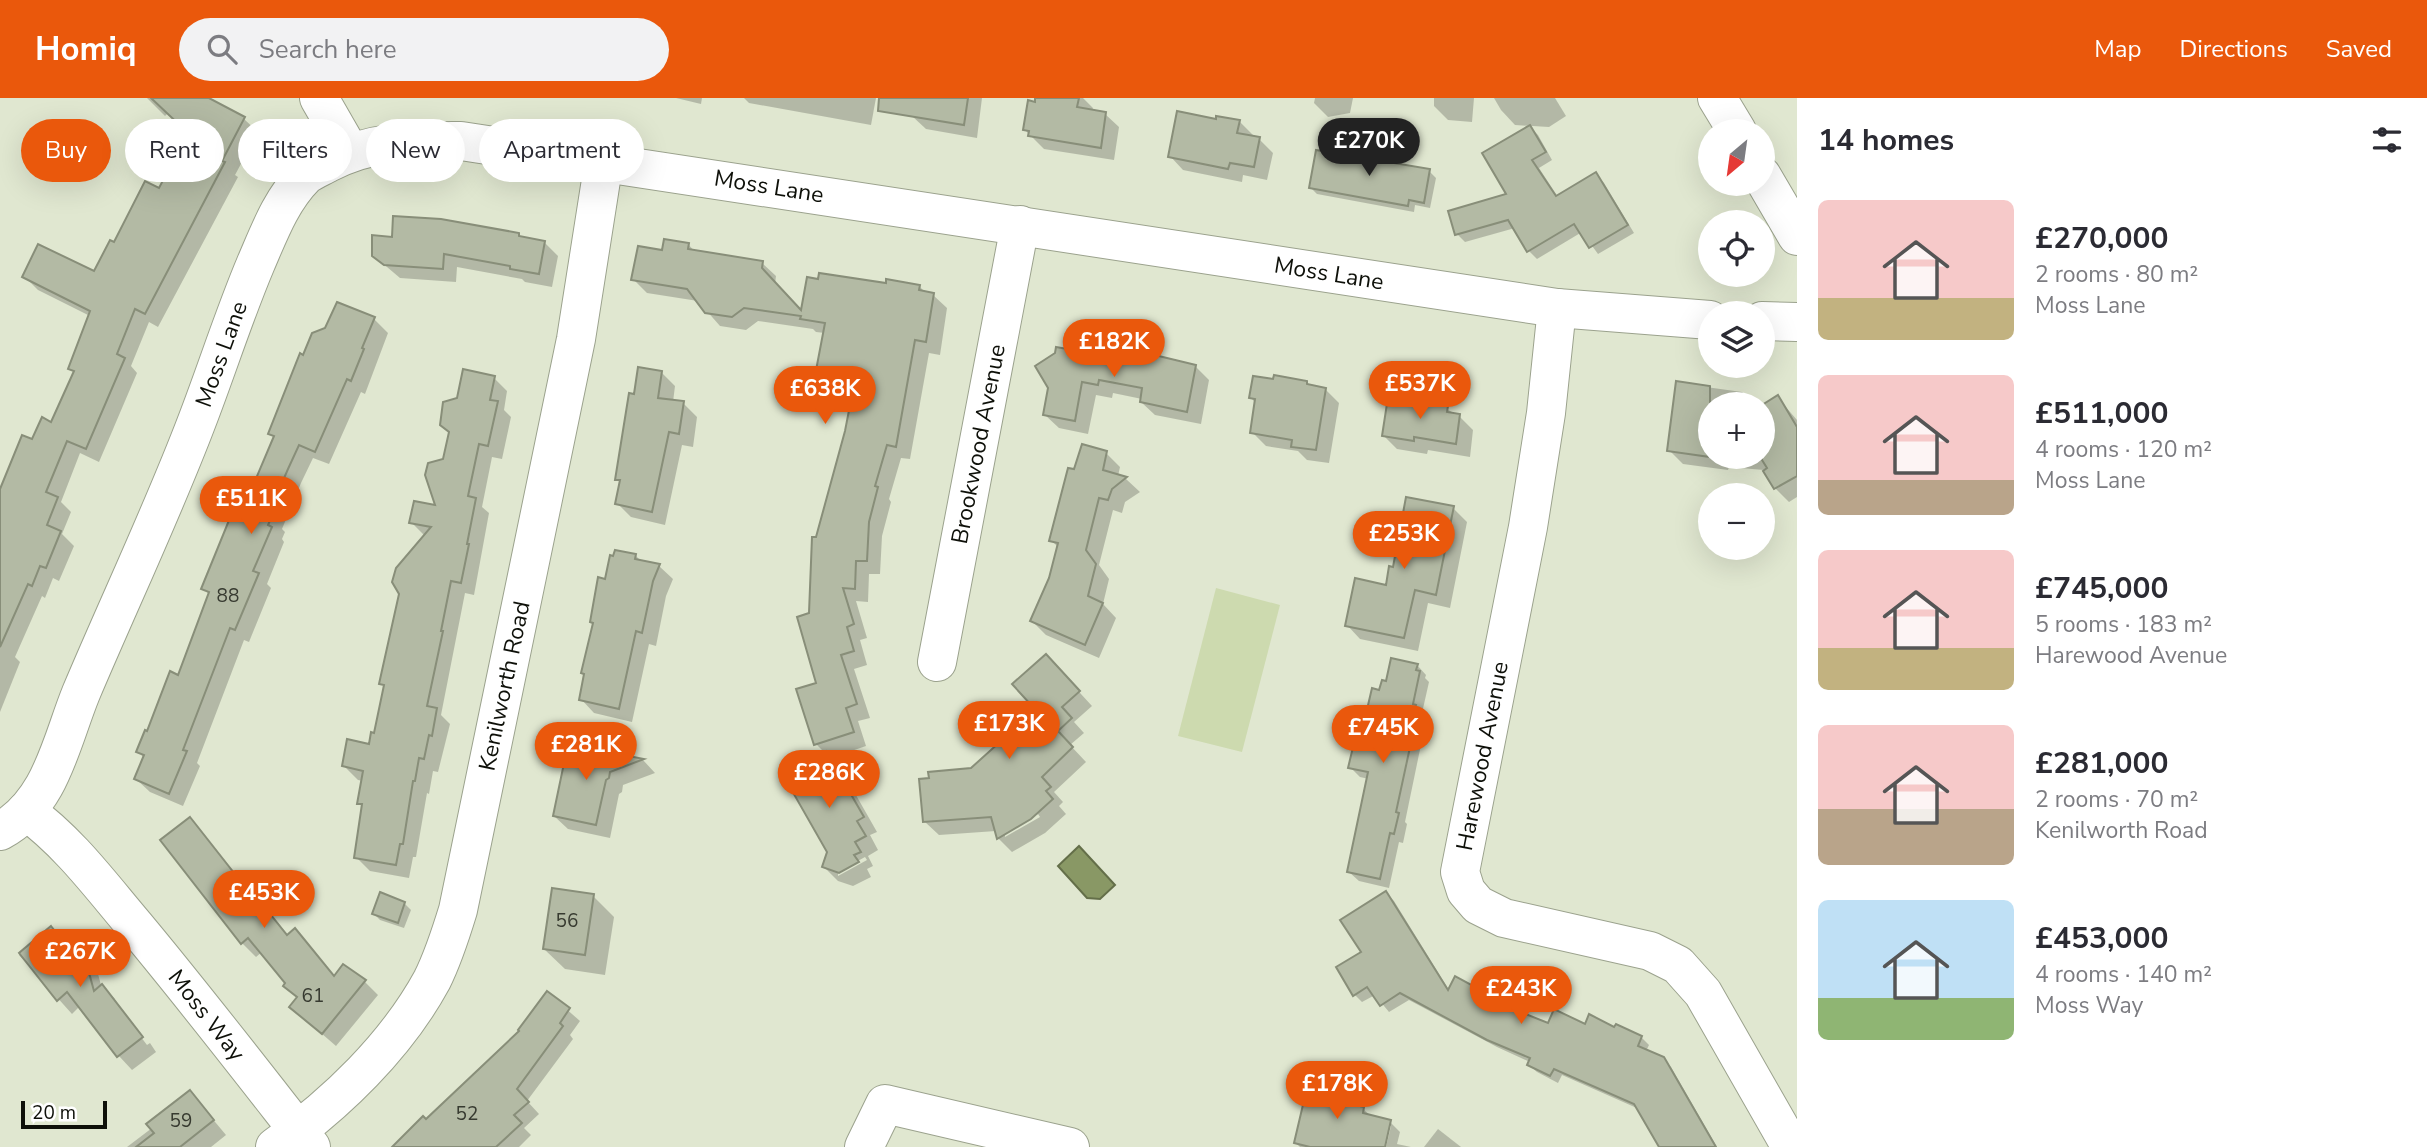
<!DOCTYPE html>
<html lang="en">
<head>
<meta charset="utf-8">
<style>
  :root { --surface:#fff; --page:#f2f2f3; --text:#2b2b33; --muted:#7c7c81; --accent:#ea580c }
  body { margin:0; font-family:"Nunito Sans",sans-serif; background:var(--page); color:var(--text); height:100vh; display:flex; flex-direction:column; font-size:26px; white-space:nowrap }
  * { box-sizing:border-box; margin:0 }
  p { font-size:23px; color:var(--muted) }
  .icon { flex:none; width:38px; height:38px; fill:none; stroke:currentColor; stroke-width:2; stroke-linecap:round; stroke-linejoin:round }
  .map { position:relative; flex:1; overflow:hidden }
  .panel { display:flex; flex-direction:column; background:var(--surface); width:630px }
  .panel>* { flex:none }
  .top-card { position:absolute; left:21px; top:21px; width:665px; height:63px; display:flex; gap:14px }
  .needle { width:46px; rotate:209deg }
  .tools { position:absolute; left:1698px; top:21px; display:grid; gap:14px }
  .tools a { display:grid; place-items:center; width:77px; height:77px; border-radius:50%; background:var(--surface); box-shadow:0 7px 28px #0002; font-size:35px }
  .scale { position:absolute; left:21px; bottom:18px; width:86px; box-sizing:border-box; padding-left:7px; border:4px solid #0e1009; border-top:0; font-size:19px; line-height:24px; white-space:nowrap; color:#0e1009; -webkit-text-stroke:5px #fff; paint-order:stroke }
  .price { position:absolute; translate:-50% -60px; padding:0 16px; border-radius:24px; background:var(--accent); color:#fff; font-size:23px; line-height:46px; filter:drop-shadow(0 2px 4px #0008) }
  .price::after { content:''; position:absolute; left:50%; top:42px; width:21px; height:16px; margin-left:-10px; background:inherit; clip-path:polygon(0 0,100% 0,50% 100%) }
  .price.on { background:#222; color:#fff }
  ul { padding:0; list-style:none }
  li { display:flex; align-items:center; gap:21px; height:175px; padding:0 21px }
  li span { display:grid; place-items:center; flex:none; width:196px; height:140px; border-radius:10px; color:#555 }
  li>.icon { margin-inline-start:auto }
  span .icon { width:84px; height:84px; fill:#fffc; stroke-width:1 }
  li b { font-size:30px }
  h2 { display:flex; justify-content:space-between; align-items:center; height:84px; padding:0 21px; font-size:30px }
  .tag { padding:0 24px; border-radius:32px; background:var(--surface); box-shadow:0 7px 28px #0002; font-size:24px; line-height:63px }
  .tag.on { background:var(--accent); color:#fff }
  header { display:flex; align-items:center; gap:42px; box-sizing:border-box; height:98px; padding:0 35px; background:var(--accent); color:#fff }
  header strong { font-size:33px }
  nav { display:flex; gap:38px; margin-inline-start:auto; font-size:24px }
  .search { width:490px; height:63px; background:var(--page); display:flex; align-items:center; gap:18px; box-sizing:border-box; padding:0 24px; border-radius:38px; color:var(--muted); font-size:26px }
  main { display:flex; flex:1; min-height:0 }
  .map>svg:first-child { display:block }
  .green { fill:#cddaaf }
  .water { fill:#899865; stroke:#646f49; stroke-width:2 }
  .shadow { fill:#0003; fill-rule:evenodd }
  .building { fill:#b3baa4; stroke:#888e79; stroke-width:2 }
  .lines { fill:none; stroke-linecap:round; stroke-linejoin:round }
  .minor-casing { stroke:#9ba28d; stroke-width:40 }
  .minor { stroke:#fff; stroke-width:38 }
  .labels { text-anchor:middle; stroke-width:7; stroke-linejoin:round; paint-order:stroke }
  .number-label { font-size:19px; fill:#373a30 }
  .street-label { font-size:23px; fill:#0e1009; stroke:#fff }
</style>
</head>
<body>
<header>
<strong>Homiq</strong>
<div class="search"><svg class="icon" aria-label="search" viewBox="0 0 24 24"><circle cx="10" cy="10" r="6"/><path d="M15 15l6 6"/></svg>Search here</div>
<nav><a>Map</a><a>Directions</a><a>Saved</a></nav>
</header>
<main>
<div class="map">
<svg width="1797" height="1049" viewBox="0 0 1797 1049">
  <rect width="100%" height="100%" fill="#e0e7d0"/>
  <path class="green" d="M1216 490 1280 507 1242 654 1178 638Z"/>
  <path class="water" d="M1079 748 1115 787 1100 801 1087 800 1058 768Z"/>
  <g class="shadow">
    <path d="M147 0H205L244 21 258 34 235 77 238 79 158 229 149 224 131 268 137 275 99 364 80 355 61 404 71 414 62 436 74 448 59 483 53 480 45 500 42 498 15 559 20 564 0 614V396L33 344 52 326 75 275 70 271 90 218 38 192 24 178 95 176 115 147 159 92 190 35 168 15 165 18Z"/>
    <path d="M676 0H702L701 6Z"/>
    <path d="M744 0H876L871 27 749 5Z"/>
    <path d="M915 0H982L977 40 926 31 912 18Z"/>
    <path d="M1037 0H1083L1093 10 1092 13 1105 16 1119 29 1114 62 1044 51 1025 32Z"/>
    <path d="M1315 0H1353L1350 15 1328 19 1314 5Z"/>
    <path d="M1434 0H1474L1472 24 1448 22 1434 8Z"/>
    <path d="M1494 0H1555L1566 18 1549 29 1515 27 1501 12Z"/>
    <path d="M1217 23H1239L1253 37 1252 40 1259 41 1273 55 1267 82 1243 77 1242 84 1183 72 1170 58Z"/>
    <path d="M1530 29 1538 37 1552 62 1539 70 1558 99 1596 77 1604 85 1634 135 1598 156 1582 134 1537 161 1529 153 1515 130 1465 144 1457 136 1508 97Z"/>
    <path d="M1429 73 1436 80 1430 110 1415 107 1414 114 1317 96 1311 90Z"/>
    <path d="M518 137 522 140 544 144 558 158 552 189 525 184 522 181 457 169 456 184 400 180 374 158 393 141Z"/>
    <path d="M688 146 695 154 762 165 776 178 775 186 803 215 887 187 919 188 926 195 933 197 947 210 940 257 929 255 910 361 901 360 889 401 891 404 882 438 880 476H869L868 504 856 503 867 540 860 542 867 567 854 571 870 620 858 623 866 648 831 660 840 669 877 734 870 737 878 752 868 758 873 768 867 771 871 779 853 788 838 783 824 769 829 754 825 655 816 646 818 586 810 517 852 306 845 299 830 296 816 282 825 235 816 234 813 231 758 223 746 232 720 228 698 203 647 195 633 181 663 154ZM865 759 867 762 838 778V774Z"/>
    <path d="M374 221 388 235 365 296 361 294 329 366 313 360 301 385 282 431 285 434 282 441 284 444 267 486 271 490 249 544 244 542 197 665 200 668 183 708 150 694 136 681 144 660 138 653 179 579 210 497 203 490 239 414 253 393 275 340 270 335 304 259Z"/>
    <path d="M1138 266 1195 268 1209 282 1201 326 1155 317 1141 304 1142 301 1113 295 1112 300 1096 297 1088 336 1059 330 1045 317 1050 290Z"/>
    <path d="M661 274 675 288 673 304 683 305 697 319 693 349 682 347 665 427 631 419 617 405 621 385 617 381 636 298Z"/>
    <path d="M494 280 507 293 504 312 511 319 502 361 492 359 482 409 489 415 474 497 465 495 441 617 450 626 438 674 433 673 429 696 427 695 416 759H413L409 780 370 773 356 759 364 710 359 705 363 683 358 682 344 668 370 648 375 637 385 589 381 585 425 438 411 424 437 409 458 301Z"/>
    <path d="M1274 283 1307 284 1311 289 1325 291 1339 305 1329 365 1307 362 1298 353 1266 348 1252 334 1256 305 1251 300Z"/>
    <path d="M1677 285 1742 294 1755 306H1710V359H1762L1778 300 1797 322V399L1789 404 1775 390 1764 372 1729 369 1728 372 1683 366 1669 352Z"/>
    <path d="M1436 305 1459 318 1473 332 1470 359 1428 352 1427 356 1397 351 1383 337Z"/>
    <path d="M1106 355 1120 369 1118 378 1126 381 1140 394 1125 404 1122 415 1113 412 1099 467 1109 481 1103 506 1116 520 1099 560 1046 537 1032 523 1050 481 1059 450 1051 442 1075 374Z"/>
    <path d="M1453 410 1467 424 1450 510 1428 505 1418 553 1360 541 1347 527 1387 489 1395 471Z"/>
    <path d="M636 458 642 464 659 468 673 481 666 498 656 548 649 546 632 624 594 615 581 601 607 483Z"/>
    <path d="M1417 567 1426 577 1425 580 1429 584 1422 615 1424 618 1422 629 1423 637 1405 724 1407 726 1403 745 1399 744 1389 790 1359 783 1349 774 1369 681 1360 679 1350 669 1381 594 1387 585Z"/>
    <path d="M1059 572 1092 608 1074 624 1084 635 1070 647 1086 664 1054 694 1063 704 1059 708 1066 716 1045 735 1012 754 998 740 996 733 939 737 925 724 972 671 1013 634ZM1038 716 1040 719 1005 739V735Z"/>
    <path d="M569 648 643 662 655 675 623 687 622 694 619 696 610 740 568 731 554 718Z"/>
    <path d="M189 721 289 838 295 833 335 879 343 869 365 884 378 897 336 948 291 909 298 900 285 888 287 885 262 854 256 859 242 845 162 742Z"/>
    <path d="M1386 795 1394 803 1449 892 1549 927 1615 931 1641 939 1649 947 1646 953 1663 961 1671 969 1717 1049H1661L1639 1011 1562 977 1558 985 1537 974 1529 967 1530 964 1497 949 1409 902 1389 914 1375 897 1362 904 1355 897 1363 855Z"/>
    <path d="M593 798 614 819 605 877 565 871 544 851Z"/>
    <path d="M404 805 411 812 404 830 380 822 374 816Z"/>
    <path d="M51 831 71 852 74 850 87 863 98 876 101 887 115 901 113 902 147 947 150 945 156 954 132 972 119 958 80 908 72 916 19 857Z"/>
    <path d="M548 895 580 923 570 937 573 941 527 1003 539 1016 524 1030 531 1037 519 1049H395L426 1024 522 934Z"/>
    <path d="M1337 985 1347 995 1345 1006 1363 1011 1372 1019 1390 1024 1400 1034 1397 1046 1411 1049H1386L1391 1028H1388L1383 1049H1300L1296 1045Z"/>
    <path d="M190 994 226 1037 211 1049H127L152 1030Z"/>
    <path d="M1438 1031 1461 1049H1424Z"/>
  </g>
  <g class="building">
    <path d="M151 0H209L245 19 222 63 225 64 145 216 135 211 117 256 125 260 86 351 67 343 46 394 58 399 47 427 61 433 46 470 40 468 32 488 28 486 0 549V391L22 337 32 341 42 319 51 324 74 273 68 271 90 213 22 179 38 146 94 173 110 142 114 144 145 83 159 90 188 35Z"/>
    <path d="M879 0H968L964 27 878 13Z"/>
    <path d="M1035 0H1079L1077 9 1106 14 1101 50 1028 38 1029 33 1023 32 1028 2 1035 4Z"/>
    <path d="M1177 13 1216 21V18L1240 22 1237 35 1260 39 1254 69 1230 65 1228 71 1168 59Z"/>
    <path d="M1530 27 1546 54 1532 62 1556 98 1596 74 1628 127 1589 150 1574 126 1527 154 1508 122 1455 137 1448 113 1506 96 1482 55Z"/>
    <path d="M1316 52 1430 71 1424 105 1409 102 1408 108 1309 90Z"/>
    <path d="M393 118 441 121 519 135V138L545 143 539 176 510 171V168L444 156 443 171 384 167 372 158V137L392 139Z"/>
    <path d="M664 141 689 145 688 151 763 163 762 170 801 212 807 179 818 181 819 175 886 185V181L920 187 919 192 934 195 926 244 915 242 896 349 887 347 875 388 878 389 869 424 867 463H856L855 491 843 490 854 526 847 529 854 553 841 557 857 606 846 610 854 634 814 647 796 591 816 585 797 519 809 515 812 439H816L845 333 852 297 838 295 840 287 814 283 825 225 800 221 801 218 744 210 732 219 705 215 687 191 631 182 638 148 662 152Z"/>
    <path d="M337 204 375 219 362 250 364 251 351 283 347 281 315 354 299 347 288 371 268 417 272 418 268 427 272 429 253 473 259 475 235 532 230 530 183 652 187 653 169 696 134 681 144 657 136 654 145 632 147 633 170 573 178 577 209 494 201 491 234 410 238 412 248 388 252 390 274 338 268 336 300 255 303 257 312 235 325 230Z"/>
    <path d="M1056 249 1136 263 1138 253 1196 267 1187 314 1140 304 1142 290 1099 282 1098 287 1082 284 1075 323 1043 317 1048 290 1035 268 1055 255Z"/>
    <path d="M638 269 662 273 658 300 684 303 679 336 669 334 652 414 615 406 620 382H615L629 295 634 296Z"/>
    <path d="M463 271 495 278 490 302 498 303 488 348 479 346 468 398 476 400 467 446H469L461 485 451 483 441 533H443L427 608 437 610 432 638 429 637 424 661 419 660 415 683H413L403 746H400L396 767 354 760 362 706H357L363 673 342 668 347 641 369 646 371 634 374 635 384 587 379 586 399 496 392 484 396 470 431 429 409 425 414 403 435 407 425 377 428 365 443 361 449 334 440 327 443 304 457 300Z"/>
    <path d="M1274 277 1307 283V286L1326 290 1316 352 1291 349 1292 342 1250 335 1255 301 1249 300 1253 278 1273 281Z"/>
    <path d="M1676 283 1710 288V359L1667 353Z"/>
    <path d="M1778 297 1797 329V378L1774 391 1763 373 1767 370 1762 362V307Z"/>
    <path d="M1388 299 1437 303 1436 306 1448 308 1447 314 1460 316 1456 346 1414 339V343L1382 338Z"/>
    <path d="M1082 346 1107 353 1103 372 1127 379 1112 391 1108 402 1099 400 1086 452 1096 466 1088 498 1103 505 1085 547 1030 523 1049 480 1058 445 1049 443 1068 370 1074 371Z"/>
    <path d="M1406 399 1454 408 1436 497 1415 492 1404 540 1345 528 1355 480 1386 487 1389 468 1393 469Z"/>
    <path d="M615 452 636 456 635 461 660 466 653 483 642 535 636 533 619 611 579 602 584 576 581 575 593 525 590 524 598 479 605 481 610 457 613 458Z"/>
    <path d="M1046 556 1080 593 1062 609 1072 620 1058 633 1073 649 1042 679 1051 689 1046 693 1053 701 1031 721 997 741 991 719 923 724 919 681 929 680 928 674 971 670 1011 634 1007 630 1032 608 1012 586Z"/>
    <path d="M1391 560 1418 566 1416 572 1420 573 1413 606 1416 607 1413 618 1415 626 1396 714 1399 715 1394 736 1390 735 1380 781 1347 774 1368 674 1348 670 1354 645 1359 646 1372 590 1379 592 1382 582 1386 583Z"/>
    <path d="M568 646 644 661 610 674 609 680 606 682 596 727 553 718Z"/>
    <path d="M826 653 864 719 857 723 866 738 855 744 861 754 854 757 859 764 839 775 822 769 827 754 783 677Z"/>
    <path d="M190 719 253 799 255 797 287 837 295 830 334 878 343 866 366 882 322 936 289 909 297 899 283 888 285 885 248 840 241 846 160 742Z"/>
    <path d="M552 790 594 796 585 857 543 851Z"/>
    <path d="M1386 793 1448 892 1455 878 1523 915 1548 925 1554 911 1585 926 1589 916 1614 929 1616 926 1642 938 1638 948 1664 959 1716 1049H1659L1634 1006 1554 971 1550 978 1527 967 1530 960 1487 942 1400 895 1380 908 1367 889 1353 898 1336 869 1361 854 1340 822Z"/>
    <path d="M380 794 405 804 398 825 372 816Z"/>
    <path d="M51 828 69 851 74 847 85 860 94 893 102 886 143 939 117 959 67 894 57 903 19 855Z"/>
    <path d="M547 893 570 910 560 925 563 928 517 991 529 1004 514 1017 522 1025 496 1049H392L423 1018 426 1021 519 933 518 932Z"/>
    <path d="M1310 977 1338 984 1334 1002 1364 1009 1363 1015 1391 1022 1385 1049H1310L1294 1045Z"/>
    <path d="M190 992 214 1022 180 1049H136L154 1035 146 1026Z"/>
  </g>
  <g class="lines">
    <defs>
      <g id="minor">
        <path d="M319 0 350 54"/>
        <path d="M1717 0 1737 33"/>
        <path d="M1762 78 1797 138"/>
        <path d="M1557 210 1546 315 1528 429 1460 774 1466 793 1478 807 1504 820 1650 853 1678 867 1703 895 1791 1049"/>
        <path d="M1762 223 1797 224"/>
        <path d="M937 564 1020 127"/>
        <path d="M26 713C70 745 101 788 136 829 196 901 253 975 311 1049"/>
        <path d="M0 733C51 706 61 644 81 595 119 505 162 415 197 323 217 271 234 217 256 165 269 135 281 102 305 78 311 73 321 69 328 65 373 42 412 43 461 43L1557 210 1710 222"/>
        <path d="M275 1049C336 1006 396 948 432 882 443 860 451 835 458 812L576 241 604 63"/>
        <path d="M864 1049 885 1006 1070 1049"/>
      </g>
    </defs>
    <use href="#minor" class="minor-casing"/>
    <use href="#minor" class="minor"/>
  </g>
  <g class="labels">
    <g class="number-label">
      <text x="228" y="504">88</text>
      <text x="567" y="829">56</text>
      <text x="313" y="904">61</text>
      <text x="467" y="1022">52</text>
      <text x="181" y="1029">59</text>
    </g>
    <g class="street-label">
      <text transform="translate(769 88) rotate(9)" y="8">Moss Lane</text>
      <text transform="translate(1329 175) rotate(9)" y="8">Moss Lane</text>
      <text transform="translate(221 256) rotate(-70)" y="8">Moss Lane</text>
      <text transform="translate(978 346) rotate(-79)" y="8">Brookwood Avenue</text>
      <text transform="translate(504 588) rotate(-78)" y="8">Kenilworth Road</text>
      <text transform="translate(1482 658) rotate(-79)" y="8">Harewood Avenue</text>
      <text transform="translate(207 917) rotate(52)" y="8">Moss Way</text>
    </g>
  </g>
</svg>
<div class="tools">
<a><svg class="needle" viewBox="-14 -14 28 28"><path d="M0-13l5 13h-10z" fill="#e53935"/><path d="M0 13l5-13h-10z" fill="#7c7c81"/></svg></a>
<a><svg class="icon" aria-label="locate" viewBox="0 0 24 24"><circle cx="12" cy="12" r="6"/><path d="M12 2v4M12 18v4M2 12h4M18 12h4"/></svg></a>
<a><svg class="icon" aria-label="layers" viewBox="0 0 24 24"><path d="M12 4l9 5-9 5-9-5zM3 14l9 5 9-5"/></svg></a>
<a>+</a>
<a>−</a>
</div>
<div class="scale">20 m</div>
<b class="price on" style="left:1369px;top:80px">£270K</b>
<b class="price" style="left:1114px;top:281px">£182K</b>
<b class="price" style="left:1420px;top:323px">£537K</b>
<b class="price" style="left:825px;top:328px">£638K</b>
<b class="price" style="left:251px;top:438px">£511K</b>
<b class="price" style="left:1404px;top:473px">£253K</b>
<b class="price" style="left:1009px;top:663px">£173K</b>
<b class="price" style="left:1383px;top:667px">£745K</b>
<b class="price" style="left:586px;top:684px">£281K</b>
<b class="price" style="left:829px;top:712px">£286K</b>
<b class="price" style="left:264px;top:832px">£453K</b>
<b class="price" style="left:80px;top:891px">£267K</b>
<b class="price" style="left:1521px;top:928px">£243K</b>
<b class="price" style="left:1337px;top:1023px">£178K</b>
<div class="top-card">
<a class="tag on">Buy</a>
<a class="tag">Rent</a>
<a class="tag">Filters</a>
<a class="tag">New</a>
<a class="tag">Apartment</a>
</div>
</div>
<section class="panel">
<h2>14 homes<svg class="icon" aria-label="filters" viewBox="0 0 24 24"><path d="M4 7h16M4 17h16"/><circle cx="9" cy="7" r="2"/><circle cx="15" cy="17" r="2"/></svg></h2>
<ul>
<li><span style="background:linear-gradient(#f6c9c9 70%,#c2b280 0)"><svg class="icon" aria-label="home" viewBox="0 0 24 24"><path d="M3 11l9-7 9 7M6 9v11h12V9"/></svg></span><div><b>£270,000</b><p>2 rooms · 80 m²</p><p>Moss Lane</p></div></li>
<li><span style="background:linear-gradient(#f6c9c9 75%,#b9a48a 0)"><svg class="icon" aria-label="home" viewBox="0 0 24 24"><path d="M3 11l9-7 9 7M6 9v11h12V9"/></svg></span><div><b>£511,000</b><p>4 rooms · 120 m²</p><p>Moss Lane</p></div></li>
<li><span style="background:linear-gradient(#f6c9c9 70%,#c2b280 0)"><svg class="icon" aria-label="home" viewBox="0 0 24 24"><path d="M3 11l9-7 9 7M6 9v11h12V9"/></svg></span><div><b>£745,000</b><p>5 rooms · 183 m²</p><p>Harewood Avenue</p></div></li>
<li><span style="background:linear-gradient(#f6c9c9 60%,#b9a48a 0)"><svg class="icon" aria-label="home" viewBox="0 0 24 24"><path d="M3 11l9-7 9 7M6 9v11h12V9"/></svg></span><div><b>£281,000</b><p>2 rooms · 70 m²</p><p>Kenilworth Road</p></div></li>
<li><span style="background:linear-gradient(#bfe0f5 70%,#8fb573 0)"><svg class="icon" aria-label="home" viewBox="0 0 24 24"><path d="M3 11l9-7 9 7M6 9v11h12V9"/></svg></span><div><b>£453,000</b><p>4 rooms · 140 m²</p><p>Moss Way</p></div></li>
</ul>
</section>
</main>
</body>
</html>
